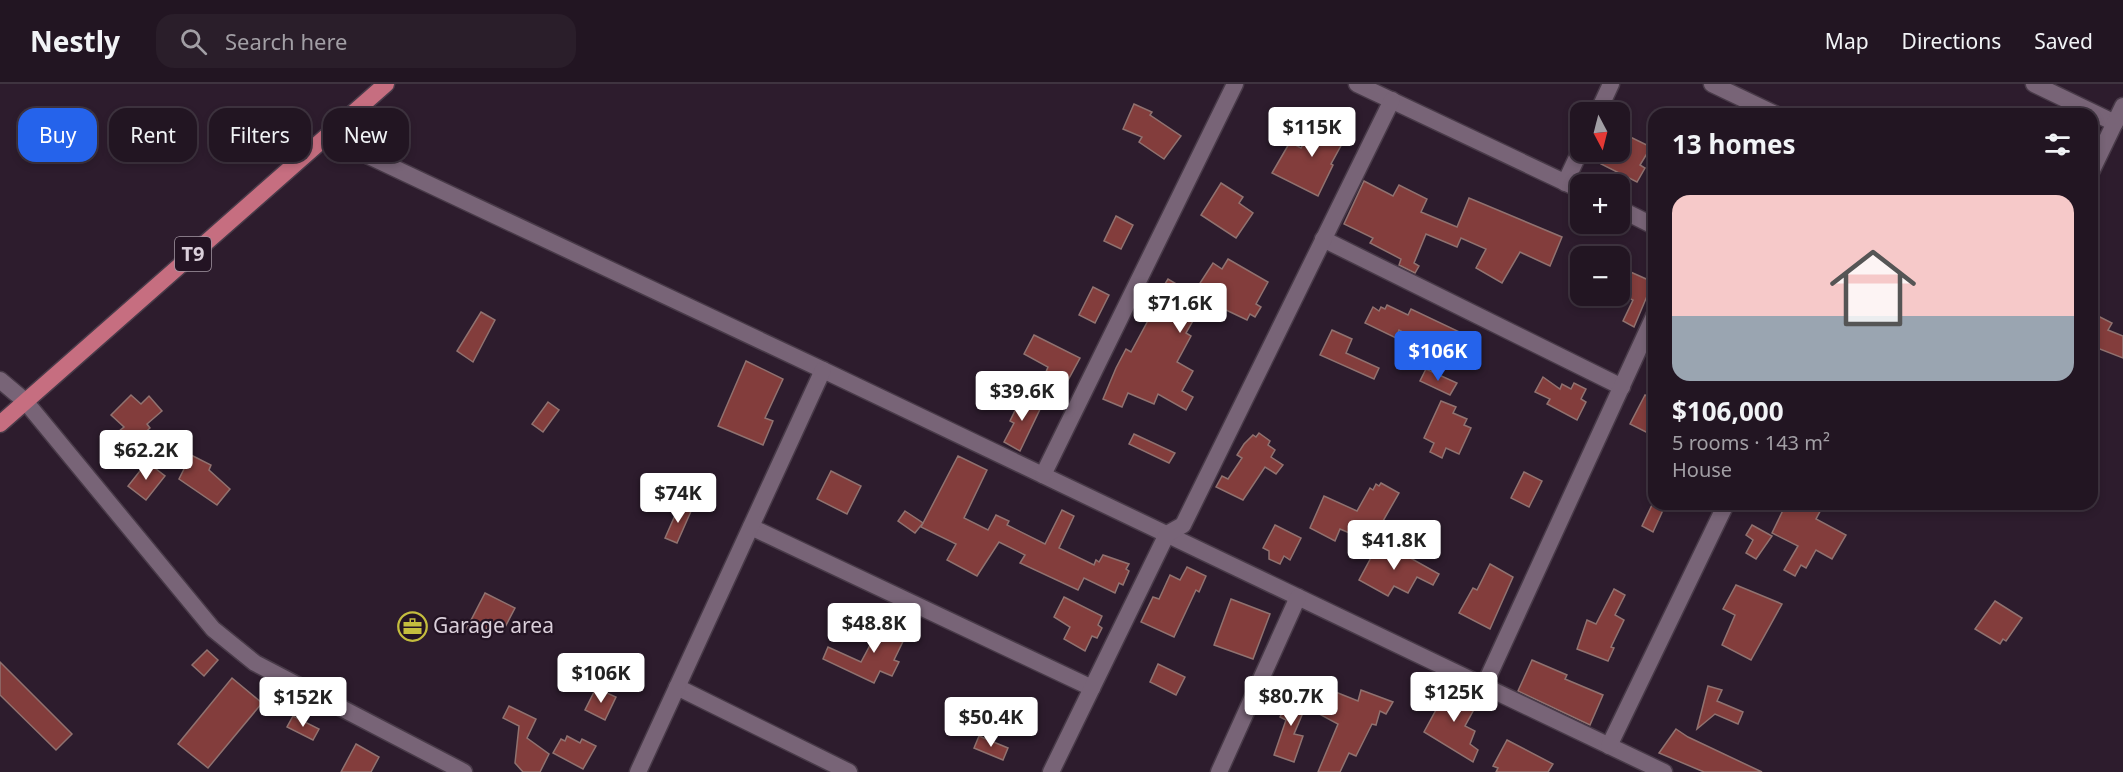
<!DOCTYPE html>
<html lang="en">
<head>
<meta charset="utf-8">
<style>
  :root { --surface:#221522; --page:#2a1e2a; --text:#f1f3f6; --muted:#a29fa5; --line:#3f3440; --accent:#2563eb }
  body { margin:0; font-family:"Noto Sans",sans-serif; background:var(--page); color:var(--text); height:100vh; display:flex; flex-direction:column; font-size:22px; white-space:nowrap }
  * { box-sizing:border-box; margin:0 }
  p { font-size:20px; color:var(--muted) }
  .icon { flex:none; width:33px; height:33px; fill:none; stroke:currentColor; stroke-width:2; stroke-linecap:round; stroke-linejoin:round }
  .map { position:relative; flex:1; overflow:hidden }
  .panel { position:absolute; left:1648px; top:24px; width:450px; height:402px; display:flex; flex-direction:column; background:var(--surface); border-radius:18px; box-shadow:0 3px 9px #0003,0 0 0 2px var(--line) }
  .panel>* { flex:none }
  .banner { position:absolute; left:18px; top:24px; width:570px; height:54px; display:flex; gap:12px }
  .needle { width:39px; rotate:173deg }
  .controls { position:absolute; left:1570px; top:18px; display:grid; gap:12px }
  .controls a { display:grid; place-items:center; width:60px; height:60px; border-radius:12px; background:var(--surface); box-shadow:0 3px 9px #0003,0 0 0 2px var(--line); font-size:30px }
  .price { position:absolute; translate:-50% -51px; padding:0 14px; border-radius:6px; background:#fff; color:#222; font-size:20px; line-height:39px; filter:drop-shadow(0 2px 3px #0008) }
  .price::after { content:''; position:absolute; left:50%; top:36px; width:18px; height:14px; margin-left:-9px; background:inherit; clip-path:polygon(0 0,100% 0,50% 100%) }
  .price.active { background:var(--accent); color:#fff }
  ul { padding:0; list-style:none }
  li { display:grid; align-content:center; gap:12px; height:318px; padding:0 24px }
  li+li { border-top:2px solid var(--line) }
  li span { display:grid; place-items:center; height:186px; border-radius:18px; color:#555 }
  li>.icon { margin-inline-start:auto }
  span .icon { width:108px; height:108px; fill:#fffc; stroke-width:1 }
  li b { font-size:26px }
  h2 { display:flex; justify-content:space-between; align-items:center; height:72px; padding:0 24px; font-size:26px }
  .pill { padding:0 21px; border-radius:18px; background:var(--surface); box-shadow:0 3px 9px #0003,0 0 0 2px var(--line); font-size:21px; line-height:54px }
  .pill.active { background:var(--accent); color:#fff }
  header { display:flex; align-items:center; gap:36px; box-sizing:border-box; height:84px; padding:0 30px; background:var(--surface); border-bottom:2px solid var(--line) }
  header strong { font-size:28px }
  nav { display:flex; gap:33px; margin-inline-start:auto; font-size:21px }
  .search { width:420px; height:54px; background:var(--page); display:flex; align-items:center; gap:15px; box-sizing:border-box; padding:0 21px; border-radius:18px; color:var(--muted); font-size:22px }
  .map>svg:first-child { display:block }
  .building { fill:#833d3c; stroke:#907270; stroke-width:1.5 }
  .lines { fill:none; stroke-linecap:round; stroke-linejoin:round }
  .minor-casing { stroke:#483a48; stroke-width:19 }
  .trunk-casing { stroke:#483a48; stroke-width:19 }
  .minor { stroke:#786477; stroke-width:16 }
  .trunk { stroke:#c66e80; stroke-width:16 }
  .labels { text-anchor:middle; stroke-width:4.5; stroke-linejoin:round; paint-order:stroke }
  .shield { fill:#231323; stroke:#a397a3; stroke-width:1.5 }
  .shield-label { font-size:20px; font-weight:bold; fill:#dacfda }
  .poi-label { font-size:21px; fill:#dacfda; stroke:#231323; text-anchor:start }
</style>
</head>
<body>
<header>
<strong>Nestly</strong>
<div class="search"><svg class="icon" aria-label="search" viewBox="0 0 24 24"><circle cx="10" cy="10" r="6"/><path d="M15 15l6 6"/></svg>Search here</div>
<nav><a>Map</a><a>Directions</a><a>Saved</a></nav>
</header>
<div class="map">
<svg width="2123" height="688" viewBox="0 0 2123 688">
  <rect width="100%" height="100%" fill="#2d1c2d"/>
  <g class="building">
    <path d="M1134 20 1152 28 1150 31 1181 52 1164 75 1139 58 1142 53 1123 45Z"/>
    <path d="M1327 36 1349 47 1331 80 1333 81 1318 112 1272 89 1290 58 1301 64 1314 40 1322 44Z"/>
    <path d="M1620 48 1651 63 1640 81 1645 84 1637 98 1601 80 1607 68H1620Z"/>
    <path d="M1364 97 1393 112 1399 101 1427 115 1421 128 1457 143 1469 114 1562 153 1550 182 1520 168 1502 199 1476 184 1486 165 1461 154 1457 163 1426 150 1414 179 1419 182 1415 189 1399 181 1401 175 1370 159 1373 154 1344 140Z"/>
    <path d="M1221 99 1243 113 1239 119 1253 129 1236 154 1201 131Z"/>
    <path d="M1116 132 1133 141 1121 165 1104 157Z"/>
    <path d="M1228 175 1268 198 1256 220 1261 223 1255 233 1250 230 1247 236 1205 216 1186 249 1191 252 1177 278 1193 287 1182 307 1193 313 1186 326 1158 310 1154 320 1128 309 1122 323 1103 315 1116 284 1126 265 1131 268 1158 218 1155 216 1168 195 1193 210 1213 179 1222 185Z"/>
    <path d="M1626 186 1653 198 1634 243 1623 237 1633 216 1620 210V201Z"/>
    <path d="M1093 203 1109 211 1095 239 1079 231Z"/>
    <path d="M1387 221 1408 231 1411 225 1468 252 1459 271 1434 258 1432 263 1399 246 1396 254 1365 239 1373 223 1379 227 1381 223 1385 225Z"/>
    <path d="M481 228 495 236 473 278 457 267Z"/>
    <path d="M2092 229 2112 239 2108 246 2123 252V274L2092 262Z"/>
    <path d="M1332 246 1352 255 1346 269 1379 284 1374 295 1320 271Z"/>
    <path d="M1034 251 1080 274 1067 298 1046 288 1048 283 1024 270Z"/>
    <path d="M746 277 783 295 765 334 773 337 763 361 718 342Z"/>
    <path d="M1426 285 1457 299 1450 311 1420 297Z"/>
    <path d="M1543 293 1560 305 1562 300 1571 305 1574 299 1586 305 1581 315 1586 318 1577 336 1547 320 1550 315 1535 308Z"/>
    <path d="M131 311 141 320 149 312 162 327 147 340 150 344 132 360 118 348 124 343 111 331Z"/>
    <path d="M1645 311 1654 316V352L1630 340Z"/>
    <path d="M1022 312 1042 321 1020 367 1004 358 1014 339 1010 337Z"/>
    <path d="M1441 317 1456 323 1453 329 1467 335 1464 341 1471 344 1459 370 1446 364 1442 374 1430 368 1434 359 1424 354Z"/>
    <path d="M548 318 559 326 543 348 532 340Z"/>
    <path d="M1259 349 1270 357 1268 361 1275 366 1271 373 1283 381 1276 390 1265 383 1243 416 1216 403 1222 392 1228 395 1242 374 1237 371 1244 360 1253 351 1256 353Z"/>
    <path d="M1134 350 1175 369 1169 379 1129 360Z"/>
    <path d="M191 371 211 381 209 386 230 405 217 421 179 395Z"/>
    <path d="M958 372 987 386 964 434 988 446 996 431 1009 437 1007 441 1045 460 1062 426 1074 432 1059 464 1094 481 1096 476 1099 478 1103 471 1129 480 1126 485 1129 487 1123 501 1119 499 1115 509 1084 494 1078 506 1020 479 1025 471 999 458 977 492 947 476 956 460 921 443Z"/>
    <path d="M147 378 165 392 146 416 128 402Z"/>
    <path d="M831 387 861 402 847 430 817 415Z"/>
    <path d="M1524 388 1542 397 1529 423 1511 414Z"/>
    <path d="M1381 399 1399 409 1371 458 1340 445 1335 457 1310 444 1324 412 1357 427 1370 404 1373 406 1376 400 1379 402Z"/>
    <path d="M680 420 692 425 677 459 665 454Z"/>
    <path d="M1786 420H1824L1816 435 1846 451 1832 475 1816 466 1806 484 1801 481 1795 492 1784 486 1798 462 1772 449Z"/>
    <path d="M1652 421 1663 426 1653 448 1642 442Z"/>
    <path d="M905 427 923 439 915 449 898 437Z"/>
    <path d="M1275 441 1301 454 1290 476 1284 472 1280 480 1269 475V467L1263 464Z"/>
    <path d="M1752 441 1772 452 1756 475 1746 469 1753 456 1746 451Z"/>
    <path d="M1380 457 1439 490 1433 501 1417 493 1408 509 1394 502 1388 512 1359 496Z"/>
    <path d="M1490 480 1513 493 1490 545 1459 529 1473 504 1477 506Z"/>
    <path d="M1187 483 1206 492 1199 508 1196 506 1174 553 1141 538 1153 513 1159 515 1170 491 1180 496Z"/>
    <path d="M1736 501 1782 520 1751 576 1722 561 1735 531 1723 525Z"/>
    <path d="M1614 505 1625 511 1615 531 1624 536 1611 563 1614 564 1608 577 1577 565 1587 536 1596 540Z"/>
    <path d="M485 509 515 524 503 547 489 540 483 551 467 544Z"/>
    <path d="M1064 513 1102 532 1098 541 1102 544 1097 554 1092 552 1085 567 1064 555 1070 543 1054 533Z"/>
    <path d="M1231 515 1270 530 1253 575 1214 561Z"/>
    <path d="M1995 517 2022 534 2006 557 2003 555 2000 560 1975 545Z"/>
    <path d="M884 535 908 547 894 576 899 578 892 592 880 587 874 599 823 575 828 563 861 578Z"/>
    <path d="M207 566 218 576 204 592 192 581Z"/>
    <path d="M1532 576 1567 591 1565 595 1603 611 1590 641 1518 607Z"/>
    <path d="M0 578 72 650 56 666 0 611Z"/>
    <path d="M1158 580 1185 593 1176 611 1150 598Z"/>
    <path d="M232 594 262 619 208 684 178 660Z"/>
    <path d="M1318 601 1358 617 1361 606 1393 618 1386 630 1380 627 1376 641 1372 640 1356 672 1349 669 1340 688H1318L1338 640 1308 624Z"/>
    <path d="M1449 602 1478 618 1465 642 1475 647 1470 660 1478 666 1473 678 1424 648Z"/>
    <path d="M1708 602 1722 606 1717 617 1743 628 1738 640 1715 630 1697 645Z"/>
    <path d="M596 604 616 613 605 636 585 626Z"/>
    <path d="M1286 608 1308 617 1294 650 1303 652 1294 678 1274 671 1286 636 1280 633 1286 622 1281 620Z"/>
    <path d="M509 622 536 635 527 654 549 670 540 688H523L515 679 519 642 503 634Z"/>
    <path d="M293 632 319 645 313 656 287 643Z"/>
    <path d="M1676 645 1688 653 1762 688H1704L1659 669Z"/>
    <path d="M567 652 580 659 582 655 596 662 583 685 553 669 561 655 565 657Z"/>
    <path d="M979 652 1008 664 1003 676 974 664Z"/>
    <path d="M1507 656 1553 680 1548 688H1496L1498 684 1493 682Z"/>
    <path d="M356 660 379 673 371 688H341Z"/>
  </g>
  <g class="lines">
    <defs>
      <g id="minor">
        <path d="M1357 0 1581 106"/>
        <path d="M1712 0 1775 30"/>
        <path d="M2034 0 2115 39"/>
        <path d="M1598 28 1611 0"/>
        <path d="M340 43 356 66 823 286 1664 688"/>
        <path d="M2092 86 2123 22"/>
        <path d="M1565 99 1581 65"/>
        <path d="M1620 125 1654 142"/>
        <path d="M1323 155 1622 303"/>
        <path d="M0 296 25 317 213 545 255 579 464 688"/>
        <path d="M1043 391 1235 0"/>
        <path d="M751 443 1092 604"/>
        <path d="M1484 602 1654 232"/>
        <path d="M677 603 849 688"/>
        <path d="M1609 662 1726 420"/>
        <path d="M638 688 823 286"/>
        <path d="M1051 688 1167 450 1183 441 1392 16"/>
        <path d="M1219 688 1298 513"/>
      </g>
      <path id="trunk" d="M0 340 386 0"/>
    </defs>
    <use href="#minor" class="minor-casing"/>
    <use href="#trunk" class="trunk-casing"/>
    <use href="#minor" class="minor"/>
    <use href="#trunk" class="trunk"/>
  </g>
  <defs>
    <symbol id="office-ring" viewBox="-11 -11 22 22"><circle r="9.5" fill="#231323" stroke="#c4bd3e" stroke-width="1.5"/><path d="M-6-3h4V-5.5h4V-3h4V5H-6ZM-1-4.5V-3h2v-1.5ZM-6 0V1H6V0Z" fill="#c4bd3e"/></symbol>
  </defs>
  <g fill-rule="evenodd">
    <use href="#office-ring" x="396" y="526" width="33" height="33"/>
  </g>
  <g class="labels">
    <rect class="shield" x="175" y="153" width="36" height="34" rx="4.5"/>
    <g class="shield-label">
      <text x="193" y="177">T9</text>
    </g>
    <g class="poi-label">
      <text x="433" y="549">Garage area</text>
    </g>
  </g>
</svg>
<div class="controls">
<a><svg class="needle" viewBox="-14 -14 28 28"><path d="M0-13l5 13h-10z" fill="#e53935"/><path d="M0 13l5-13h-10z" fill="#a29fa5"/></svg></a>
<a>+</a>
<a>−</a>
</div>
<b class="price" style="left:1312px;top:74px">$115K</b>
<b class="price" style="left:1180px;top:250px">$71.6K</b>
<b class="price active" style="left:1438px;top:298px">$106K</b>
<b class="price" style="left:1022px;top:338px">$39.6K</b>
<b class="price" style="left:146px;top:397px">$62.2K</b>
<b class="price" style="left:678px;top:440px">$74K</b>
<b class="price" style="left:1394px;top:487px">$41.8K</b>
<b class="price" style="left:874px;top:570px">$48.8K</b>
<b class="price" style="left:601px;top:620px">$106K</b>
<b class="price" style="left:1454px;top:639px">$125K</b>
<b class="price" style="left:1291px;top:643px">$80.7K</b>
<b class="price" style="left:303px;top:644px">$152K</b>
<b class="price" style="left:991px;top:664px">$50.4K</b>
<div class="banner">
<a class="pill active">Buy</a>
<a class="pill">Rent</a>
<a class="pill">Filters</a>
<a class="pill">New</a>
</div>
<section class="panel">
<h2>13 homes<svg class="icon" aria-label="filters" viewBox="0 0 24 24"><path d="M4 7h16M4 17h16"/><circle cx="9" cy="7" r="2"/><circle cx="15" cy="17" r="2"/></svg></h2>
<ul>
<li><span style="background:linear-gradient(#f6c9c9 65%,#9aa5b1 0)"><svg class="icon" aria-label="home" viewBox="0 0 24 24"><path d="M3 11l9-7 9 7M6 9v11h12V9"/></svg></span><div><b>$106,000</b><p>5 rooms · 143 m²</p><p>House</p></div></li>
</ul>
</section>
</div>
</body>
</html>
